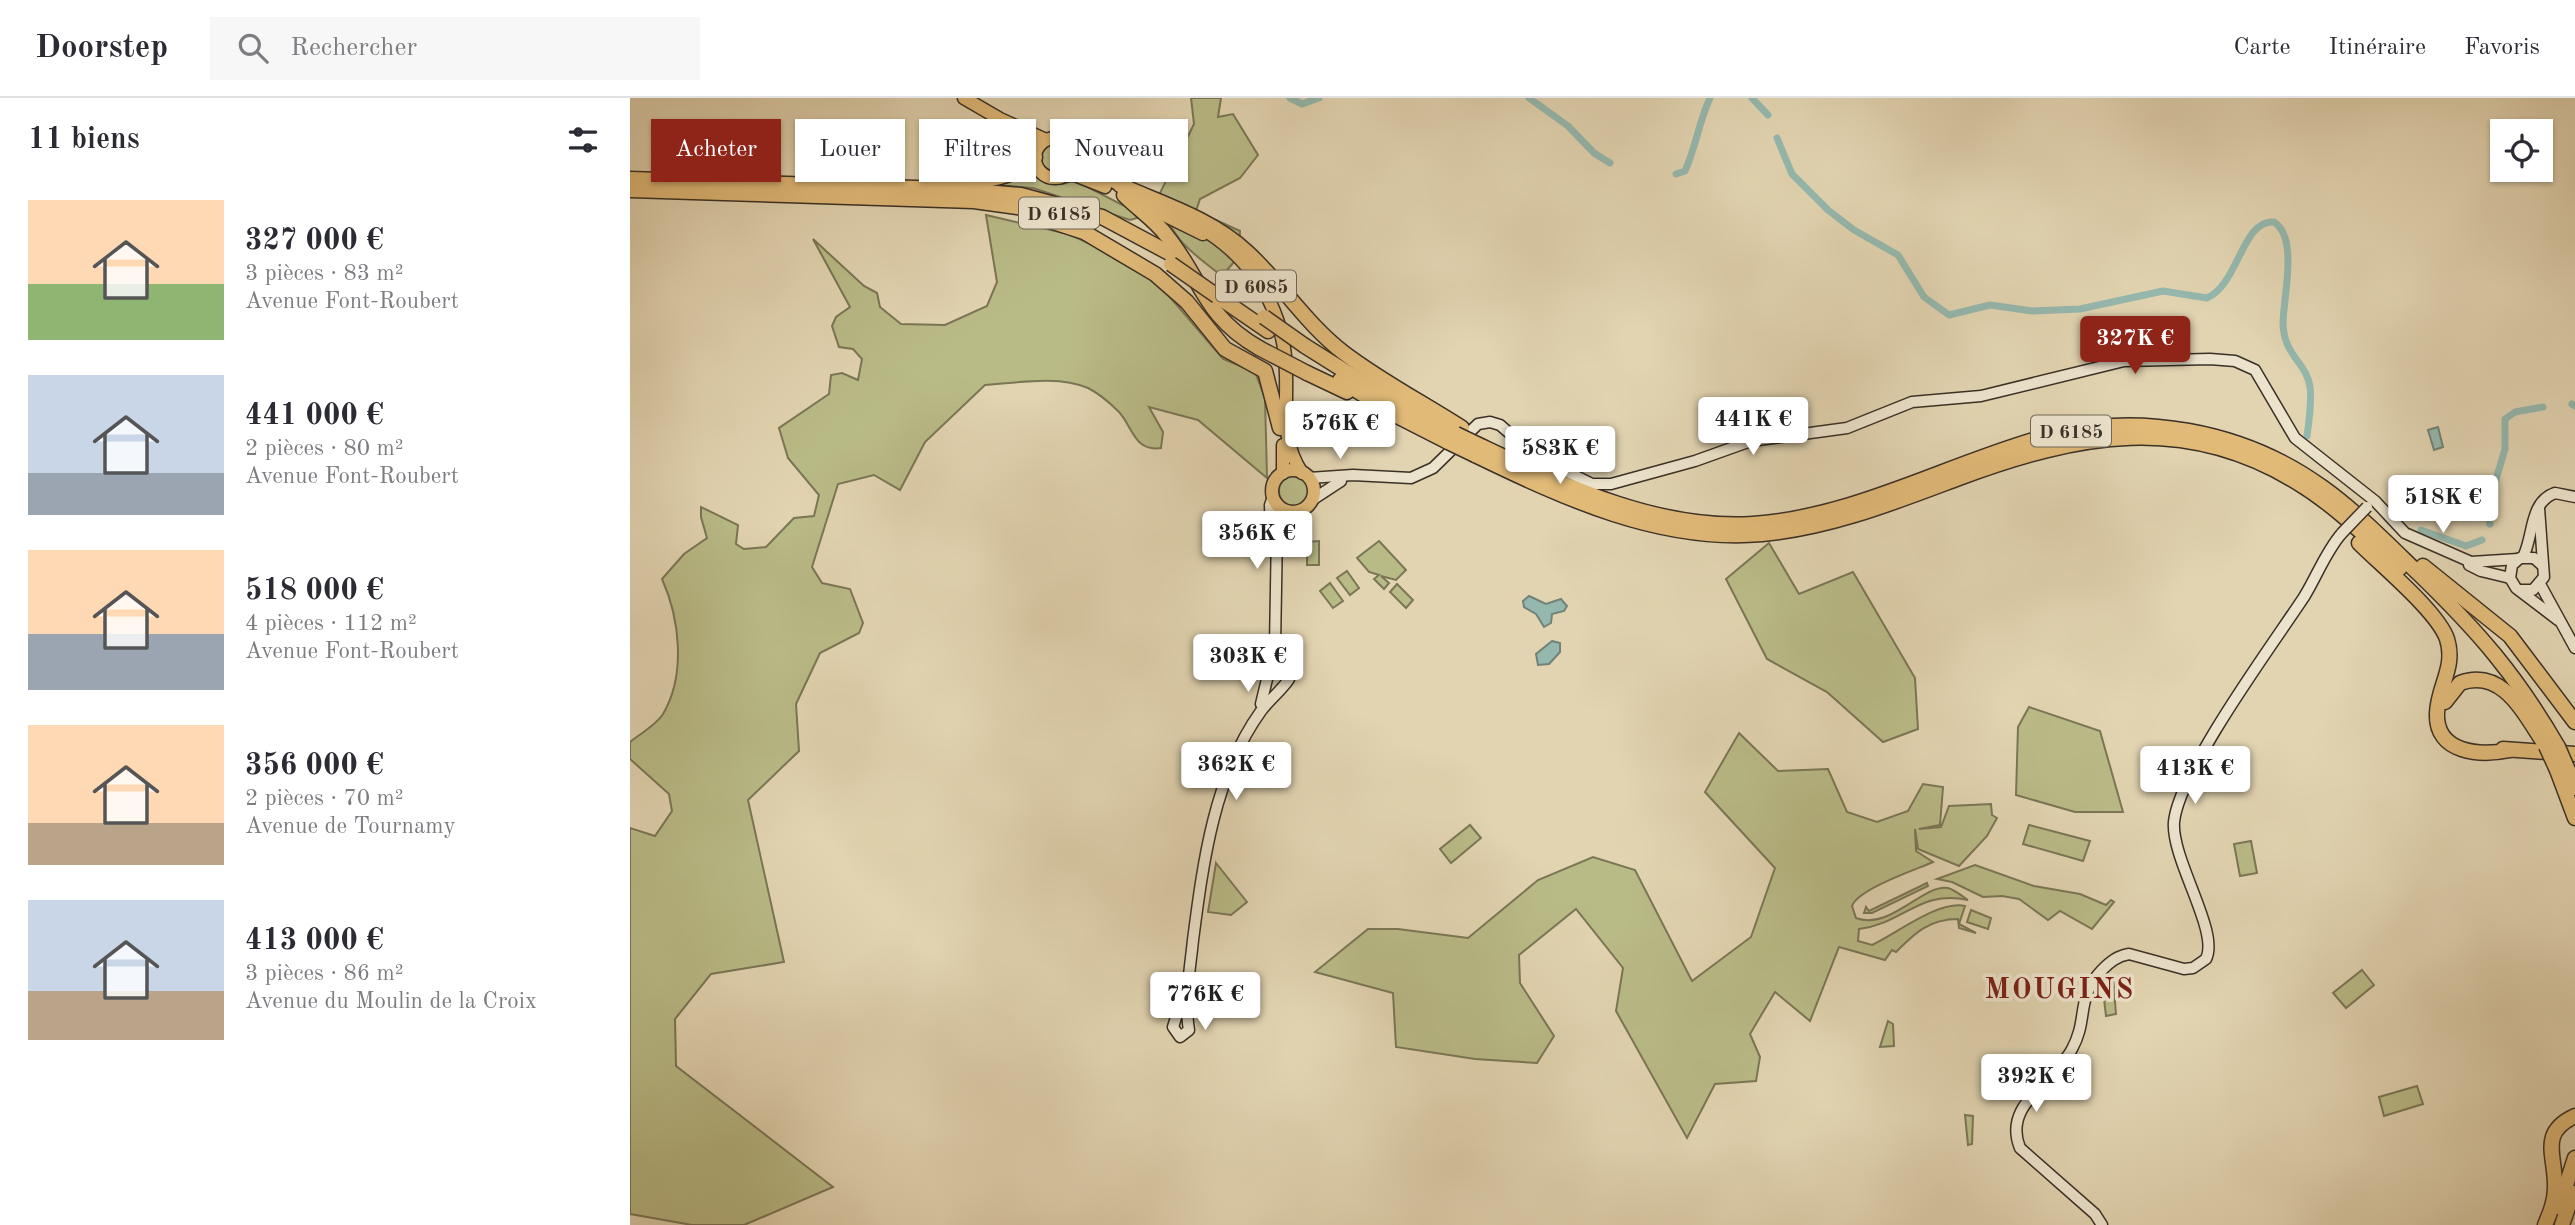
<!DOCTYPE html>
<html lang="fr">
<head>
<meta charset="utf-8">
<style>
  :root { --surface:#fff; --page:#f7f7f7; --text:#2b2b33; --muted:#7c7c81; --line:#e1e1e2; --accent:#8f2418 }
  body { margin:0; font-family:"Old Standard TT",serif; background:var(--page); color:var(--text); height:100vh; display:flex; flex-direction:column; font-size:26px; white-space:nowrap }
  * { box-sizing:border-box; margin:0 }
  p { font-size:23px; color:var(--muted) }
  .icon { flex:none; width:38px; height:38px; fill:none; stroke:currentColor; stroke-width:2; stroke-linecap:round; stroke-linejoin:round }
  .map { position:relative; flex:1; overflow:hidden }
  .drawer { display:flex; flex-direction:column; background:var(--surface); width:630px }
  .drawer>* { flex:none }
  .guide { position:absolute; left:21px; top:21px; width:665px; height:63px; display:flex; gap:14px }
  .fabs { position:absolute; left:1860px; top:21px; display:grid; gap:14px }
  .fabs a { display:grid; place-items:center; width:63px; height:63px; border-radius:0px; background:var(--surface); box-shadow:0 2px 5px #0004; font-size:35px }
  .price { position:absolute; translate:-50% -60px; padding:0 16px; border-radius:7px; background:#fff; color:#222; font-size:23px; line-height:46px; filter:drop-shadow(0 2px 4px #0008) }
  .price::after { content:''; position:absolute; left:50%; top:42px; width:21px; height:16px; margin-left:-10px; background:inherit; clip-path:polygon(0 0,100% 0,50% 100%) }
  .price.current { background:var(--accent); color:#fff }
  ul { padding:0; list-style:none }
  li { display:flex; align-items:center; gap:21px; height:175px; padding:0 28px }
  li span { display:grid; place-items:center; flex:none; width:196px; height:140px; border-radius:0px; color:#555 }
  li>.icon { margin-inline-start:auto }
  span .icon { width:84px; height:84px; fill:#fffc; stroke-width:1 }
  li b { font-size:30px }
  h2 { display:flex; justify-content:space-between; align-items:center; height:84px; padding:0 28px; font-size:30px }
  .tag { padding:0 24px; border-radius:0px; background:var(--surface); box-shadow:0 2px 5px #0004; font-size:24px; line-height:63px }
  .tag.current { background:var(--accent); color:#fff }
  header { display:flex; align-items:center; gap:42px; box-sizing:border-box; height:98px; padding:0 35px; background:var(--surface); border-bottom:2px solid var(--line) }
  header strong { font-size:33px }
  nav { display:flex; gap:38px; margin-inline-start:auto; font-size:24px }
  .search { width:490px; height:63px; background:var(--page); display:flex; align-items:center; gap:18px; box-sizing:border-box; padding:0 24px; border-radius:0px; color:var(--muted); font-size:26px }
  main { display:flex; flex:1; min-height:0 }
  .map>svg:first-child { display:block }
  .green { fill:#b9bb87; stroke:#7a7656; stroke-width:2 }
  .water { fill:#95b8ae; stroke:#718278; stroke-width:2 }
  .lines { fill:none; stroke-linecap:round; stroke-linejoin:round }
  .canal { stroke:#95b8ae; stroke-width:7 }
  .secondary-casing { stroke:#3a3026; stroke-width:13 }
  .primary-casing { stroke:#3a3026; stroke-width:15 }
  .highway-casing { stroke:#3a3026; stroke-width:17 }
  .secondary { stroke:#ece3cc; stroke-width:10 }
  .primary { stroke:#e1ba78; stroke-width:12 }
  .highway { stroke:#e1ba78; stroke-width:14 }
  .secondary-bridge-casing { stroke:#3a3026; stroke-width:13; stroke-linecap:butt }
  .highway-bridge-casing { stroke:#3a3026; stroke-width:17; stroke-linecap:butt }
  .secondary-bridge { stroke:#ece3cc; stroke-width:10 }
  .highway-bridge { stroke:#e1ba78; stroke-width:14 }
  .labels { text-anchor:middle; stroke-width:7; stroke-linejoin:round; paint-order:stroke }
  .shield { fill:#ece3cc; stroke:#6f6658; stroke-width:2 }
  .shield-label { font-size:19px; font-weight:bold; fill:#3a3026 }
  .district-label { font-size:28px; font-weight:bold; letter-spacing:2px; fill:#7a1f14; stroke:#ece3cc }
</style>
</head>
<body>
<header>
<strong>Doorstep</strong>
<div class="search"><svg class="icon" aria-label="search" viewBox="0 0 24 24"><circle cx="10" cy="10" r="6"/><path d="M15 15l6 6"/></svg>Rechercher</div>
<nav><a>Carte</a><a>Itinéraire</a><a>Favoris</a></nav>
</header>
<main>
<section class="drawer">
<h2>11 biens<svg class="icon" aria-label="filters" viewBox="0 0 24 24"><path d="M4 7h16M4 17h16"/><circle cx="9" cy="7" r="2"/><circle cx="15" cy="17" r="2"/></svg></h2>
<ul>
<li><span style="background:linear-gradient(#ffd9b3 60%,#8fb573 0)"><svg class="icon" aria-label="home" viewBox="0 0 24 24"><path d="M3 11l9-7 9 7M6 9v11h12V9"/></svg></span><div><b>327 000 €</b><p>3 pièces · 83 m²</p><p>Avenue Font-Roubert</p></div></li>
<li><span style="background:linear-gradient(#c9d6e8 70%,#9aa5b1 0)"><svg class="icon" aria-label="home" viewBox="0 0 24 24"><path d="M3 11l9-7 9 7M6 9v11h12V9"/></svg></span><div><b>441 000 €</b><p>2 pièces · 80 m²</p><p>Avenue Font-Roubert</p></div></li>
<li><span style="background:linear-gradient(#ffd9b3 60%,#9aa5b1 0)"><svg class="icon" aria-label="home" viewBox="0 0 24 24"><path d="M3 11l9-7 9 7M6 9v11h12V9"/></svg></span><div><b>518 000 €</b><p>4 pièces · 112 m²</p><p>Avenue Font-Roubert</p></div></li>
<li><span style="background:linear-gradient(#ffd9b3 70%,#b9a48a 0)"><svg class="icon" aria-label="home" viewBox="0 0 24 24"><path d="M3 11l9-7 9 7M6 9v11h12V9"/></svg></span><div><b>356 000 €</b><p>2 pièces · 70 m²</p><p>Avenue de Tournamy</p></div></li>
<li><span style="background:linear-gradient(#c9d6e8 65%,#b9a48a 0)"><svg class="icon" aria-label="home" viewBox="0 0 24 24"><path d="M3 11l9-7 9 7M6 9v11h12V9"/></svg></span><div><b>413 000 €</b><p>3 pièces · 86 m²</p><p>Avenue du Moulin de la Croix</p></div></li>
</ul>
</section>
<div class="map">
<svg width="1945" height="1127" viewBox="0 0 1945 1127">
  <rect width="100%" height="100%" fill="#e2d4b1"/>
  <filter id="stains"><feTurbulence type="fractalNoise" baseFrequency=".00286" numOctaves="4"/><feColorMatrix values="0 0 0 0 .2 0 0 0 0 .09 0 0 0 0 .02 0 0 0 .5 -.17"/></filter>
  <radialGradient id="worn" r=".72"><stop offset=".6" stop-color="#630" stop-opacity="0"/><stop offset="1" stop-color="#630" stop-opacity=".3"/></radialGradient>
  <g class="green">
    <path d="M561 0H591L588 19 603 16 628 57 610 80 570 101 566 113 610 133 609 158 592 178C556 150 544 144 528 99L564 26Z"/>
    <circle cx="425" cy="59" r="15"/>
    <path d="M403 71C414 87 427 90 444 82L514 118 500 122 403 90 353 86Z"/>
    <path d="M356 117 438 136 470 150 527 184 593 261 625 274 635 300 637 380 568 322 519 309 533 334 531 350C504 354 503 329 489 314 481 306 468 295 458 290 427 277 387 285 355 287L295 344 270 392 244 377 208 386 182 469 192 485 220 491 233 525 229 535 190 555 166 606 169 653 118 702 154 864 81 876 45 921 46 968 203 1089 114 1127H62L0 1116V730L25 738 42 713 39 696 0 661V644C10 636 26 627 33 616 56 577 50 521 32 481L54 456 77 440 71 419V409L108 427 106 446 114 451 136 449 164 420 184 418 189 397 158 360 149 330 199 296 201 277 212 275 228 282 232 261 223 251 209 249 202 228 206 219 220 209 183 141 234 188 247 195 250 209 271 226 315 227 357 208 367 184Z"/>
    <circle cx="664" cy="393" r="15"/>
    <path d="M689 443V467H677V444Z"/>
    <path d="M749 443 776 472 766 482 751 478 759 485 754 491 744 481 749 477 739 474 727 460Z"/>
    <path d="M1139 445 1169 496 1223 474 1285 580 1288 631 1253 644 1197 594 1137 561 1096 481Z"/>
    <path d="M717 473 729 490 720 497 707 480Z"/>
    <path d="M700 485 713 503 703 510 690 493Z"/>
    <path d="M767 486 783 502 776 510 760 494Z"/>
    <path d="M1399 609 1470 633 1493 714H1445L1386 697 1388 629Z"/>
    <path d="M1109 635 1148 673 1198 671 1217 714 1247 724 1278 713 1293 686 1313 689 1310 727 1289 731 1311 729 1319 708 1361 706 1362 717 1367 720 1357 738 1329 768 1288 751 1285 731 1286 753 1303 764C1285 772 1228 791 1222 808L1226 820C1260 833 1294 785 1318 790 1325 792 1332 798 1338 802 1290 791 1273 826 1229 831L1228 843 1242 847C1266 836 1308 802 1335 808L1329 826 1346 835 1329 830 1328 821C1299 821 1285 835 1266 854L1262 852 1255 862 1209 849 1180 923 1145 894 1120 936 1130 959 1126 983 1085 986 1057 1040 986 913 993 870 946 811 889 857 890 885 924 938 907 965 845 961 766 949 763 895 685 874 738 831H768L838 840 908 782 963 759 1005 772 1062 883 1121 839 1145 770 1075 694Z"/>
    <path d="M840 727 851 740 821 765 810 751Z"/>
    <path d="M1399 727 1460 743 1453 763 1393 746Z"/>
    <path d="M1621 743 1627 775 1610 778 1604 746Z"/>
    <path d="M586 765 617 804 601 817 578 814Z"/>
    <path d="M1345 767 1404 788 1450 796 1476 807 1481 802 1484 804 1462 831 1430 813 1418 822 1389 801 1372 798 1353 799 1322 784 1307 781Z"/>
    <path d="M1297 785 1298 788 1242 815H1234L1236 809 1239 813Z"/>
    <path d="M1341 812 1361 820 1358 831 1337 824Z"/>
    <path d="M1732 872 1744 887 1716 910 1703 895Z"/>
    <path d="M1483 879 1486 916 1476 918 1472 884Z"/>
    <path d="M1258 923 1263 926 1264 948 1250 949Z"/>
    <path d="M1787 988 1793 1006 1754 1018 1749 999Z"/>
    <path d="M1335 1017 1343 1018 1342 1046 1338 1047Z"/>
  </g>
  <g class="water">
    <path d="M1808 329 1813 349 1804 352 1798 332Z"/>
    <path d="M899 498 916 506 931 501 937 508 934 513 922 516 921 525 914 529 906 516 894 509 893 503Z"/>
    <path d="M922 543 930 545V554L919 566 908 567 906 556Z"/>
  </g>
  <g class="lines">
    <g class="canal">
      <path d="M660 0 672 6 689 0"/>
      <path d="M899 0 938 28 964 55 980 65"/>
      <path d="M1122 0 1138 17"/>
      <path d="M1147 40 1162 76 1198 112 1224 132 1268 157 1294 199 1319 217 1360 207 1402 213 1450 211 1533 193 1577 200C1609 186 1612 121 1644 124 1669 140 1653 200 1653 226 1654 258 1677 265 1680 289 1682 303 1679 324 1677 338"/>
      <path d="M1046 76 1055 73C1066 49 1069 23 1080 0"/>
      <path d="M1942 306 1945 308"/>
      <path d="M1860 426 1859 405 1875 351V321L1885 314 1913 309"/>
      <path d="M1791 432 1836 448 1852 442"/>
    </g>
    <defs>
      <g id="secondary">
        <path d="M679 380 723 377 781 380 803 370 848 326 860 324 870 327 907 359 962 386H981L1065 363 1121 343 1217 330 1282 304 1351 298 1494 263 1580 261 1605 263 1625 272 1665 340 1745 403 1775 435 1841 464 1888 461"/>
        <path d="M682 402 711 383"/>
        <path d="M641 443 640 407 643 399"/>
        <path d="M1893 459C1904 438 1899 404 1925 395L1945 399"/>
        <path d="M1839 467 1851 473 1880 480"/>
        <path d="M1912 467 1904 460H1890L1882 467 1880 480 1886 490 1928 522"/>
        <path d="M1910 486 1945 550"/>
        <path d="M1890 492H1903L1914 479 1909 410"/>
        <path d="M631 606 645 548 647 432 652 421 660 413"/>
        <path d="M558 881 543 929 550 939 559 932C554 903 560 872 563 842 573 765 584 678 631 613 639 602 652 592 659 581L645 548"/>
        <path d="M1472 1127 1465 1116 1390 1050C1372 1006 1424 985 1442 951 1459 920 1445 901 1472 872 1480 864 1487 858 1499 856L1554 871 1563 870 1576 861C1590 834 1541 761 1544 724 1549 673 1643 546 1674 499 1687 478 1696 453 1712 435"/>
      </g>
      <g id="primary">
        <path d="M334 0 370 21 416 42"/>
        <circle cx="425" cy="60" r="20"/>
        <path d="M445 61 462 73 496 90"/>
        <path d="M436 77H445L475 89"/>
        <path d="M498 99 573 136"/>
        <path d="M568 128C623 160 656 213 656 277 657 312 651 344 672 375"/>
        <path d="M653 347V375"/>
        <circle cx="663" cy="393" r="21"/>
      </g>
      <g id="highway">
        <path d="M0 81 319 91 391 97 472 119 543 157"/>
        <path d="M326 85C347 84 394 79 405 59"/>
        <path d="M490 87C533 106 582 121 617 154 652 186 676 226 714 255 751 283 793 305 832 330"/>
        <path d="M0 92 344 103 428 115"/>
        <path d="M494 97C508 111 525 122 537 138 573 183 573 218 629 250"/>
        <path d="M411 120 454 134 525 176 557 204 595 251 635 273 650 330"/>
        <path d="M587 198 638 233"/>
        <path d="M675 248 753 297 826 336"/>
        <path d="M677 275 717 294"/>
        <path d="M710 282 767 318 818 344"/>
        <path d="M851 348C936 388 1027 432 1123 426 1225 419 1317 366 1414 339 1507 313 1613 332 1692 389 1727 414 1758 446 1789 476 1848 533 1887 578 1928 649"/>
        <path d="M845 357C934 400 1030 445 1132 436 1200 430 1265 404 1329 380 1447 336 1555 315 1668 385 1706 408 1737 440 1770 470"/>
        <path d="M1729 445C1751 467 1808 514 1817 541 1826 569 1808 588 1807 615 1805 656 1851 658 1880 652"/>
        <path d="M1793 468 1880 538 1945 624"/>
        <path d="M1815 604 1830 585C1874 569 1895 618 1916 648"/>
        <path d="M1873 651 1945 656"/>
        <path d="M1927 672 1945 720"/>
        <path d="M1938 672 1945 690"/>
        <path d="M1929 1109 1945 1060"/>
        <path d="M1915 1127C1920 1115 1925 1103 1925 1090 1926 1058 1908 1035 1945 1018"/>
        <path d="M1932 1127 1943 1095"/>
      </g>
    </defs>
    <use href="#secondary" class="secondary-casing"/>
    <use href="#primary" class="primary-casing"/>
    <use href="#highway" class="highway-casing"/>
    <use href="#secondary" class="secondary"/>
    <use href="#primary" class="primary"/>
    <use href="#highway" class="highway"/>
    <defs>
      <path id="secondary-bridge" d="M1712 435 1737 409"/>
      <g id="highway-bridge">
        <path d="M541 166 587 198"/>
        <path d="M634 219 675 248"/>
        <path d="M629 250 677 275"/>
        <path d="M826 336 851 348"/>
        <path d="M818 344 845 357"/>
        <path d="M1916 648 1927 672"/>
        <path d="M1928 649 1938 672"/>
      </g>
    </defs>
    <use href="#secondary-bridge" class="secondary-bridge-casing"/>
    <use href="#highway-bridge" class="highway-bridge-casing"/>
    <use href="#secondary-bridge" class="secondary-bridge"/>
    <use href="#highway-bridge" class="highway-bridge"/>
  </g>
  <g class="labels">
    <g class="shield">
      <rect x="389" y="99.5" width="80" height="31" rx="5"/>
      <rect x="586" y="172.5" width="80" height="31" rx="5"/>
      <rect x="1401" y="317.5" width="80" height="31" rx="5"/>
    </g>
    <g class="shield-label">
      <text x="429" y="122">D 6185</text>
      <text x="626" y="195">D 6085</text>
      <text x="1441" y="340">D 6185</text>
    </g>
    <g class="district-label">
      <text x="1430" y="900">MOUGINS</text>
    </g>
  </g>
  <rect width="100%" height="100%" filter="url(#stains)"/>
  <rect width="100%" height="100%" fill="url(#worn)"/>
</svg>
<div class="fabs">
<a><svg class="icon" aria-label="locate" viewBox="0 0 24 24"><circle cx="12" cy="12" r="6"/><path d="M12 2v4M12 18v4M2 12h4M18 12h4"/></svg></a>
</div>
<b class="price current" style="left:1505px;top:278px">327K €</b>
<b class="price" style="left:1123px;top:359px">441K €</b>
<b class="price" style="left:710px;top:363px">576K €</b>
<b class="price" style="left:930px;top:388px">583K €</b>
<b class="price" style="left:1813px;top:437px">518K €</b>
<b class="price" style="left:627px;top:473px">356K €</b>
<b class="price" style="left:618px;top:596px">303K €</b>
<b class="price" style="left:606px;top:704px">362K €</b>
<b class="price" style="left:1565px;top:708px">413K €</b>
<b class="price" style="left:575px;top:934px">776K €</b>
<b class="price" style="left:1406px;top:1016px">392K €</b>
<div class="guide">
<a class="tag current">Acheter</a>
<a class="tag">Louer</a>
<a class="tag">Filtres</a>
<a class="tag">Nouveau</a>
</div>
</div>
</main>
</body>
</html>
